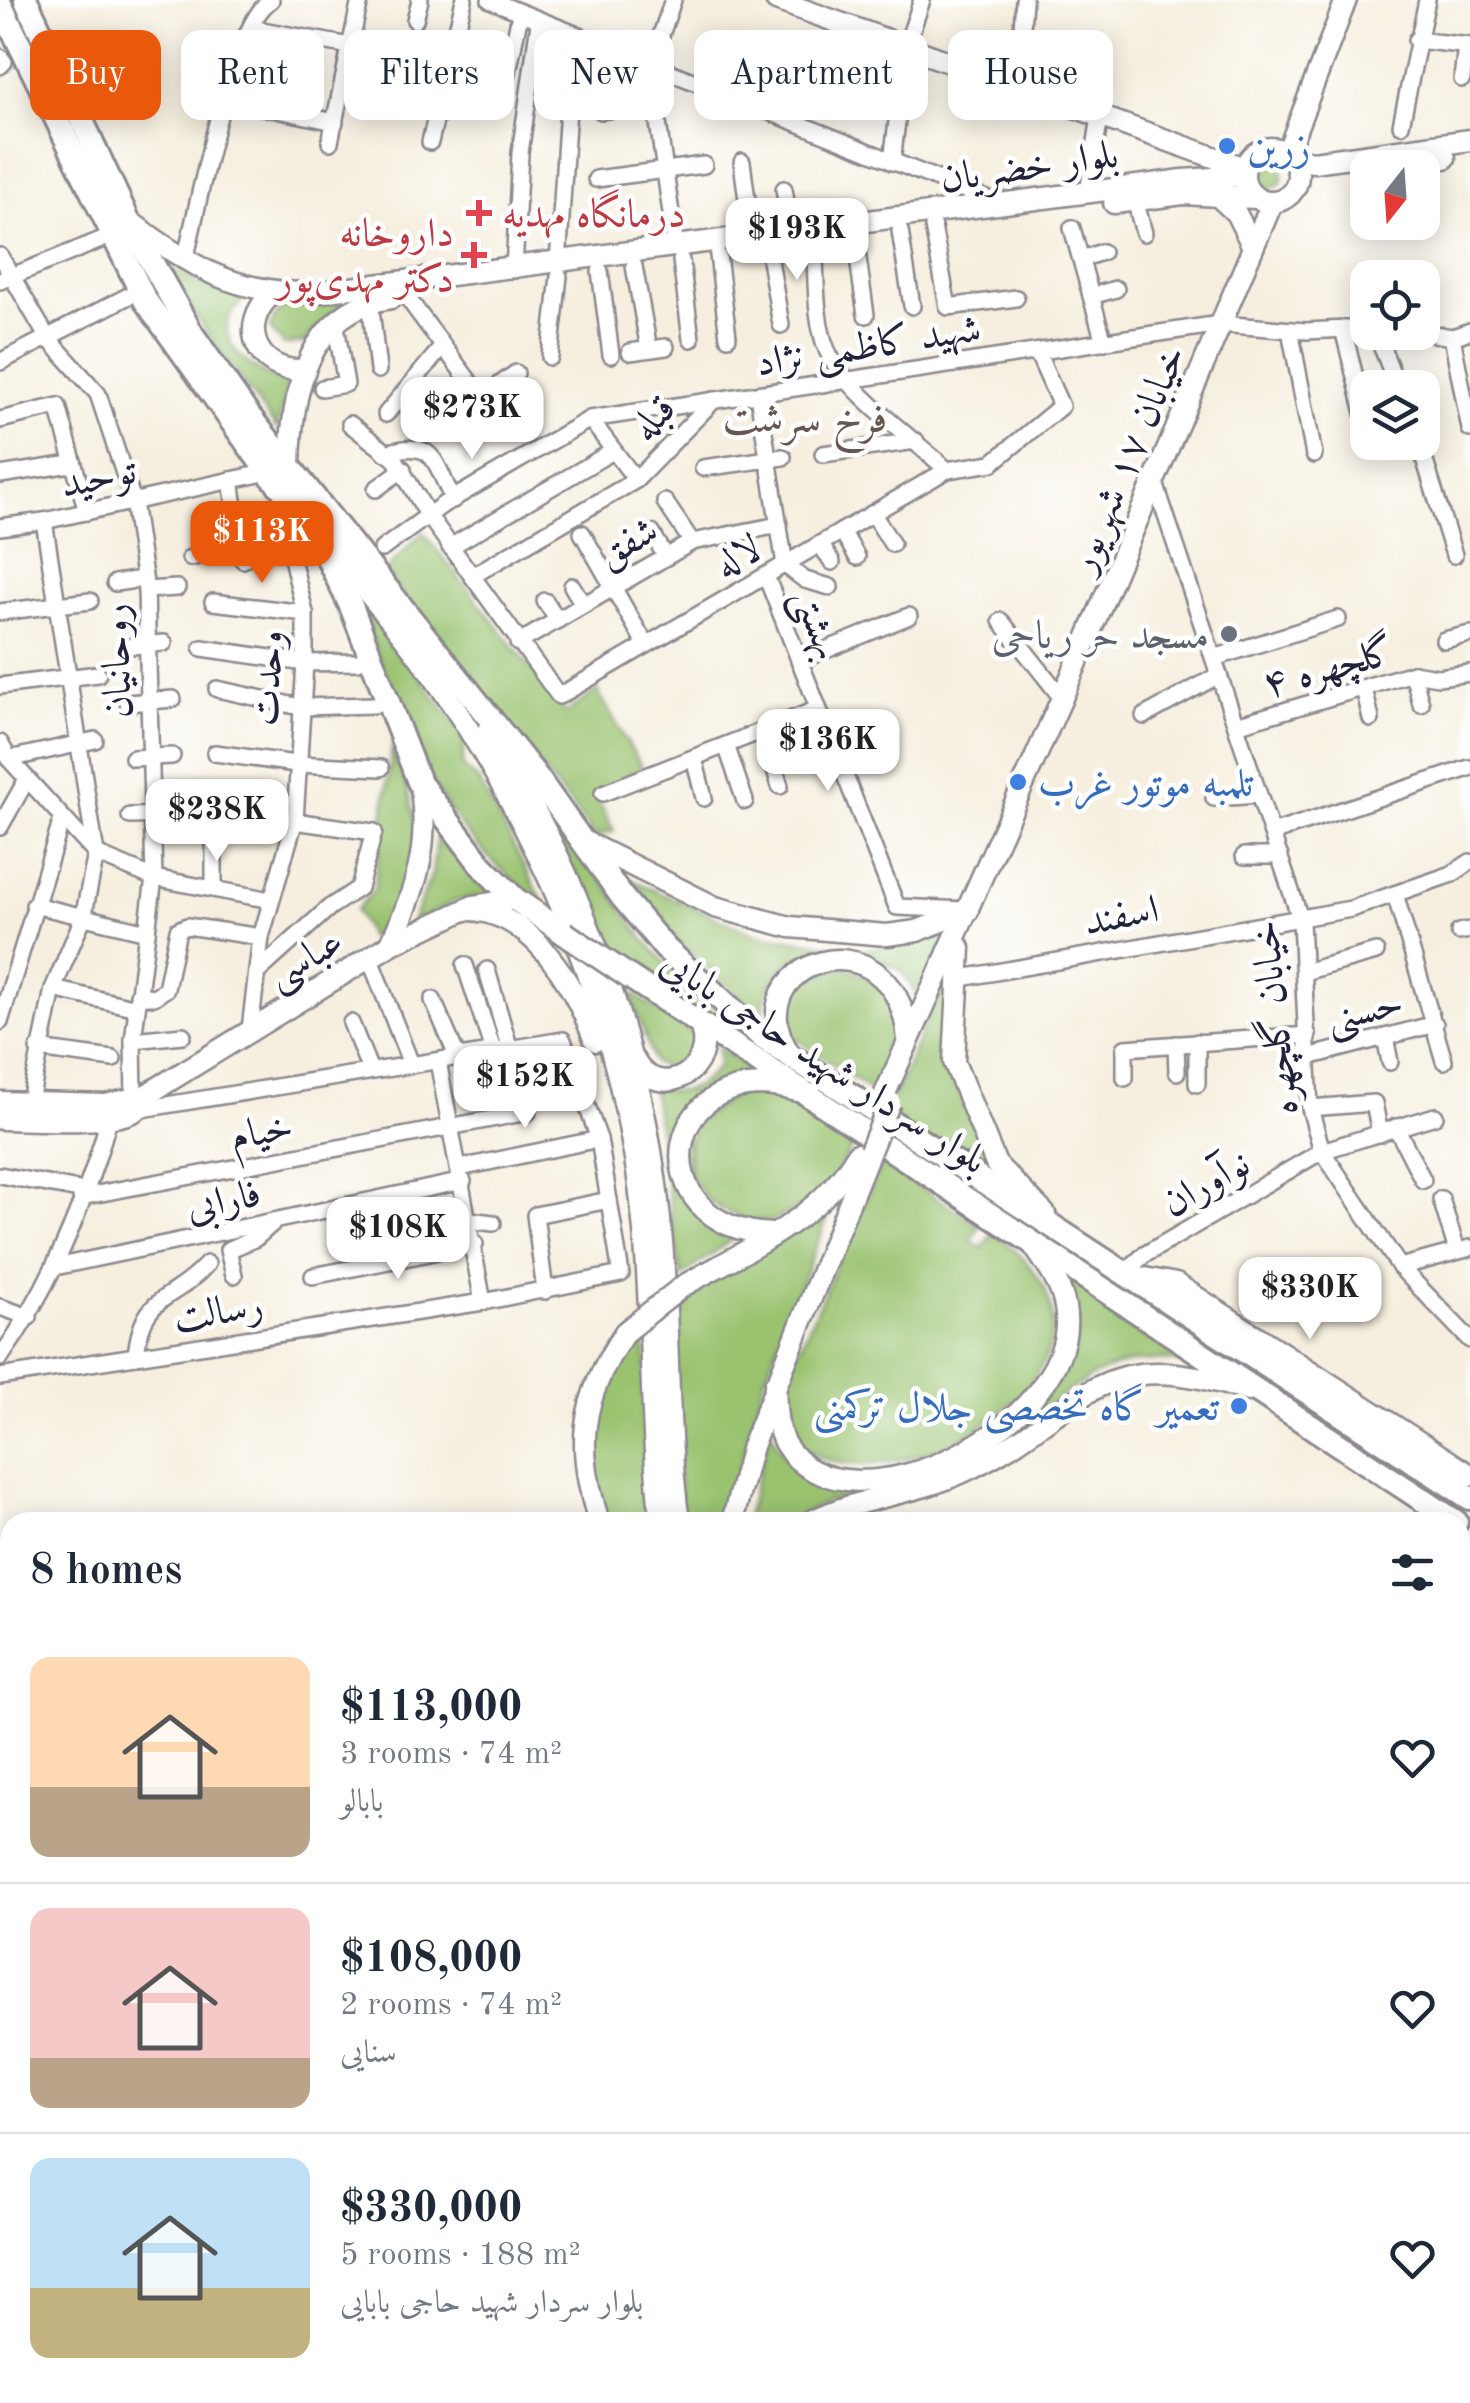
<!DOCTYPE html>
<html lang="en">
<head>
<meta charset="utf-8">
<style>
  :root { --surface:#fff; --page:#f2f2f3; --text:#1f2937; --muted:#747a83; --line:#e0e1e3; --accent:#ea580c }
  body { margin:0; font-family:"Old Standard TT",Amiri,serif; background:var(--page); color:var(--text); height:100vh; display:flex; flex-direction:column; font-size:38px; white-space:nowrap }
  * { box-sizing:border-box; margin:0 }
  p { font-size:32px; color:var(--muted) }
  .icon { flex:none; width:55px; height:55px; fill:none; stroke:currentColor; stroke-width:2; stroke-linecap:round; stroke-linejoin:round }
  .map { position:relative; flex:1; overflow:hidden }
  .drawer { position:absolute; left:0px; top:1512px; width:1470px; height:892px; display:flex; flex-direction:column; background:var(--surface); border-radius:30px 30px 0 0; box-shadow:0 5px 25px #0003 }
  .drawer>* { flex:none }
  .banner { position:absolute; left:30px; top:30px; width:1410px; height:90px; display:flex; gap:20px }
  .needle { width:65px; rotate:197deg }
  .tools { position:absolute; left:1350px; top:150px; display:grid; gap:20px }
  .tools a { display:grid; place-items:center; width:90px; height:90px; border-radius:20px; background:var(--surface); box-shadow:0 5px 25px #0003; font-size:50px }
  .price { position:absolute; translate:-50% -85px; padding:0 22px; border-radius:20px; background:#fff; color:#222; font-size:32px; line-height:65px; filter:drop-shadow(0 2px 5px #0008) }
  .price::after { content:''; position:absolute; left:50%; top:60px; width:30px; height:22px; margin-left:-15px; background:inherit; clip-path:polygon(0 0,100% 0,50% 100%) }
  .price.current { background:var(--accent); color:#fff }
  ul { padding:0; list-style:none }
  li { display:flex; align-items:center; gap:30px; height:250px; padding:0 30px }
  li+li { border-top:2px solid var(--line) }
  li span { display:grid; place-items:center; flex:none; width:280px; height:200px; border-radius:20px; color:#555 }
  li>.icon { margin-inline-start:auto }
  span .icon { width:120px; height:120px; fill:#fffc; stroke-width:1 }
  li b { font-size:42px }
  h2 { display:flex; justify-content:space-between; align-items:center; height:120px; padding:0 30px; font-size:42px }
  .pill { padding:0 35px; border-radius:20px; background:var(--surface); box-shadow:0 5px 25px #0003; font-size:35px; line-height:90px }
  .pill.current { background:var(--accent); color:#fff }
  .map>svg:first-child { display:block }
  .green { fill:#9ac370; stroke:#5e7256; stroke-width:2.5 }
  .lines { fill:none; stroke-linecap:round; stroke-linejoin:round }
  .minor-casing { stroke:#8c888d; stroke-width:20 }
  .major-casing { stroke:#8c888d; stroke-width:25 }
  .highway-casing { stroke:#8c888d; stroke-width:28 }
  .minor { stroke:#fff; stroke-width:15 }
  .major { stroke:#fff; stroke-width:20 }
  .highway { stroke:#fff; stroke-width:22 }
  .major-bridge-casing { stroke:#8c888d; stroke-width:25; stroke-linecap:butt }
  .highway-bridge-casing { stroke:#8c888d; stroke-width:28; stroke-linecap:butt }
  .major-bridge { stroke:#fff; stroke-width:20 }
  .highway-bridge { stroke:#fff; stroke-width:22 }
  .shop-dot { fill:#3f7fe0; stroke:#fff; stroke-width:4 }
  .health-dot { fill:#e0444e; stroke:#fff; stroke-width:4 }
  .worship-dot { fill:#6b7280; stroke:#fff; stroke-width:4 }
  .labels { text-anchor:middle; stroke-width:9; stroke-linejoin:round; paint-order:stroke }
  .shop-label { font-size:40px; fill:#366cbe; stroke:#fff; text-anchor:start }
  .street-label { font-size:40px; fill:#22223b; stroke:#fff }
  .health-label { font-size:40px; fill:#be3a42; stroke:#fff; text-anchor:start }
  .worship-label { font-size:40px; fill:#5b616d; stroke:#fff; text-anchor:end }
  .neighbourhood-label { font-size:42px; fill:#685650; stroke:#fff }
</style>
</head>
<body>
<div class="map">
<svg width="1470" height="2403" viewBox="0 0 1470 2403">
  <rect width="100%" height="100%" fill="#fff"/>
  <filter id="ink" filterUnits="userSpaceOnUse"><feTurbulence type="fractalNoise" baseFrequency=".01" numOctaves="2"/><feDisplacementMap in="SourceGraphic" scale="20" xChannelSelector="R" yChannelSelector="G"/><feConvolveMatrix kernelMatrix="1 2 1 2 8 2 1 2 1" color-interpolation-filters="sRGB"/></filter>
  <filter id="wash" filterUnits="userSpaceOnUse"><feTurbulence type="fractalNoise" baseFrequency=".0048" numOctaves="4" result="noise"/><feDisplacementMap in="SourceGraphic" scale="40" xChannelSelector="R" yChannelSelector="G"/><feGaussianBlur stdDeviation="2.25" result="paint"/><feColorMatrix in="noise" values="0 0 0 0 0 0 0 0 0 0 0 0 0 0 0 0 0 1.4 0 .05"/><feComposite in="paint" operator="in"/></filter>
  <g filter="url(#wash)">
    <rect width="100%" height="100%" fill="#f6efdf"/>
    <g class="green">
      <circle cx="1270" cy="175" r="13"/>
      <path d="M162 262 199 283 244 298C240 304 232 311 229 318 217 349 264 379 289 382L277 429 216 347Z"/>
      <path d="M301 300H348L302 343 284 345 270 329C273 312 285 305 301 300Z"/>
      <path d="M423 532 566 713 597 690 642 768 595 795 614 831 596 837 385 571Z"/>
      <path d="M351 584 465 737 462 766 478 780 548 911C515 882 481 854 455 818 406 749 382 662 351 584Z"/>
      <path d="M502 735 642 937 679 978 767 1056 620 956Z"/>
      <path d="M392 748C426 827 428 872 371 940L356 910 374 890Z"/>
      <path d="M438 828 499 894 456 901 412 923 432 874Z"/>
      <path d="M622 876 754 934 864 950 946 935 921 1002 900 969C842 945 768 935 763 1018L668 932Z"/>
      <path d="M950 965 952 1055 1019 1191 885 1117Z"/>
      <path d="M848 968 876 981 903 1019 873 1092 791 1035C781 994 808 971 848 968Z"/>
      <path d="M630 992 692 1033 697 1040 694 1058 673 1071 654 1063Z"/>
      <path d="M718 1047 758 1076C726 1078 708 1088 686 1112L689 1205 716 1230 735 1237 681 1277 652 1086C679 1098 702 1089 719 1065Z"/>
      <path d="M739 1092 805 1101 855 1142 823 1197 770 1222 749 1221 725 1211 705 1198 691 1175 688 1145 698 1121Z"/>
      <path d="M882 1164 980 1225 971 1241 982 1248 993 1233C1215 1389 744 1582 788 1373Z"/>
      <path d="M830 1211 765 1377 725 1522H681L667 1301 773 1236Z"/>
      <path d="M1066 1275 1206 1366C1115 1348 1091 1376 1020 1425 1068 1370 1095 1349 1066 1275Z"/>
      <path d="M645 1333 654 1522H608C584 1441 587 1399 645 1333Z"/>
      <path d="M770 1428C795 1492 831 1489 892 1486L826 1502 786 1522H745Z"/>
    </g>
  </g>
  <g filter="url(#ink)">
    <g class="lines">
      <defs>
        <g id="minor">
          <path d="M490 0 997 203"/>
          <path d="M673 0 650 67 676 248"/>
          <path d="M415 20 420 0"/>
          <path d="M251 28 350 46"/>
          <path d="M1416 40 1470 46"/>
          <path d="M271 55 279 33"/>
          <path d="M0 57 4 62 0 66"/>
          <path d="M344 78 503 96 520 14"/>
          <path d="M1462 79 1466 46"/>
          <path d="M1018 87 1024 0"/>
          <path d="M224 99 335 122"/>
          <path d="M601 111 652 103"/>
          <path d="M1401 125 1427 0"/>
          <path d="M330 142 360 0"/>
          <path d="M430 142 464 0"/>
          <path d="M742 162 752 238"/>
          <path d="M892 162 906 47 922 0"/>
          <path d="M596 179 704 165"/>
          <path d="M784 189 791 233"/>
          <path d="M1088 193 1100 116"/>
          <path d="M1135 200 1144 233"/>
          <path d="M933 227 948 307 1016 298"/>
          <path d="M1072 228 1104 342"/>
          <path d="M900 231 912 306"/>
          <path d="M855 237 866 315"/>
          <path d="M814 243C817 276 814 319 827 350 845 391 914 439 947 470"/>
          <path d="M768 248 781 325"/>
          <path d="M718 255 728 337"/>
          <path d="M0 256 47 337 98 394 133 501 146 590 154 878 133 1040 134 1099"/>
          <path d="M1081 259 1102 252"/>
          <path d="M681 260 691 339"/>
          <path d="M185 261C197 210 231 26 271 0"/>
          <path d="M558 264 569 92"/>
          <path d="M634 266 649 349"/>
          <path d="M514 270 520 153 539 23"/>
          <path d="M600 271 611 355"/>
          <path d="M0 281 113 235"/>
          <path d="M406 296 498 420"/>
          <path d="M1091 296 1116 289"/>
          <path d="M370 301 378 370"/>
          <path d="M1343 329 1368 429"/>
          <path d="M1290 330 1314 455"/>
          <path d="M1376 332 1398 388"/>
          <path d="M1422 332 1452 337 1470 331"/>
          <path d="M1452 337 1470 429"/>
          <path d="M630 352 666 347"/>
          <path d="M550 357 559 276"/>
          <path d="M0 362 140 290"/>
          <path d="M322 388 346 384 336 326"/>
          <path d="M758 394 785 565 805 580 830 587"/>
          <path d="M481 398 516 373"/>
          <path d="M386 414 443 346"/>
          <path d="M590 419 636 480"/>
          <path d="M0 420 58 406 87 512"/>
          <path d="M350 424 395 459 428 515 559 696 947 470 992 463 1061 406 1037 352"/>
          <path d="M1419 442 1454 555"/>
          <path d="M386 453C435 438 434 461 453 500"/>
          <path d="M823 454 916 441"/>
          <path d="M703 468 783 457"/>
          <path d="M0 475 71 464"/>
          <path d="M231 480 243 560"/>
          <path d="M1154 480 1301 921 1310 1108 1322 1151 1400 1267 1470 1340"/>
          <path d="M376 489 403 469"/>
          <path d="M665 502 692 542"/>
          <path d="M873 514 892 544"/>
          <path d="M0 527 44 521 268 472"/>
          <path d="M842 531 857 557"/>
          <path d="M582 533 646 645"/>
          <path d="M652 533 666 557"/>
          <path d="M820 544 832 562"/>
          <path d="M450 547 613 451"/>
          <path d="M382 549 444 504 590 419 1220 324 1306 331 1368 328"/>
          <path d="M190 558 240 547"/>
          <path d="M472 576 636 480 714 400"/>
          <path d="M766 576 897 907 966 910"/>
          <path d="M115 583 143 579"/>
          <path d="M572 586 583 604"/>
          <path d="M146 590 177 588"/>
          <path d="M545 601 558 620"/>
          <path d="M213 602 305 613"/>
          <path d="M0 612 90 601"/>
          <path d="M1001 621 1062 698"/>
          <path d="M1444 640 1470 634"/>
          <path d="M518 643 692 542 779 525"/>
          <path d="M132 646 164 643"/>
          <path d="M202 648 305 663 358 662"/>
          <path d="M1214 658 1338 619"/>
          <path d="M799 661 909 616"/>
          <path d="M1413 673 1421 704"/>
          <path d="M0 686 98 674"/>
          <path d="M1364 688 1371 719"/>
          <path d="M217 689 300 707 374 705"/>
          <path d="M128 703 173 699"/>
          <path d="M1144 716 1219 675"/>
          <path d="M1236 725 1413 673 1438 677 1470 673"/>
          <path d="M763 731 780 786"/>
          <path d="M0 743 9 759 96 854 154 878 271 900"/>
          <path d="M726 745 745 801"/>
          <path d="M215 753 296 764 381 768"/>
          <path d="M133 758 172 756"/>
          <path d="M694 758 704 798"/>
          <path d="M9 759 95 740"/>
          <path d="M603 793 818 709"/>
          <path d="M1214 798 1259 795"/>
          <path d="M130 816 172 815"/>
          <path d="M0 827 27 779"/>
          <path d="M1272 833 1469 768"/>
          <path d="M1244 856H1280"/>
          <path d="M214 886V826L220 811 374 832 359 888 330 907 260 970"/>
          <path d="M1395 894 1444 1061"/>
          <path d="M34 905 147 932"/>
          <path d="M1459 932 1470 930"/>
          <path d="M370 959 411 1064"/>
          <path d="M465 965 493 1050"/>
          <path d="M1304 972 1376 952"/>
          <path d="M956 979 1351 909 1452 874 1470 862"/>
          <path d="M53 989 137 1008"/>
          <path d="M138 995 154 997 166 989 178 930 187 926 261 937"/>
          <path d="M433 1000 457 1056"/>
          <path d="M0 1022 62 819"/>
          <path d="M351 1023 370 1070"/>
          <path d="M250 1030 261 937 295 820 305 663V613L292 558 299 507"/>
          <path d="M1385 1037 1390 1062"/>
          <path d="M133 1040 183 1035"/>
          <path d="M1176 1044 1177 1072"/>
          <path d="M38 1049 113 1059"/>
          <path d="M1308 1057 1435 1024"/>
          <path d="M438 1061 483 1302"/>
          <path d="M1125 1078V1048L1308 1035"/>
          <path d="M1197 1084V1042"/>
          <path d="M30 1101 53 989 83 918 96 854 44 521"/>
          <path d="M1310 1108 1374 1103 1380 1134"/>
          <path d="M1396 1127 1423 1180"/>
          <path d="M460 1168 599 1139"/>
          <path d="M0 1175 84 1191"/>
          <path d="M81 1197 528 1112 487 970"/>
          <path d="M1441 1199 1457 1251"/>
          <path d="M469 1220 493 1223"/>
          <path d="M55 1267 463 1181"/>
          <path d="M1400 1267 1470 1248"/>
          <path d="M1123 1274 1144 1255 1322 1151 1435 1116"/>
          <path d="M234 1275 228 1250 256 1238 274 1222"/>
          <path d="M313 1276 475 1244"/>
          <path d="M545 1291 535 1215 609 1200"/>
          <path d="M0 1307 29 1317"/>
          <path d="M136 1356C142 1291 172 1304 207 1264"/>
          <path d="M0 1358C51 1287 85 1203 109 1119"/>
          <path d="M0 1377 483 1302 621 1274 599 1139 563 1040 142 1109"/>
          <path d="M1460 1780 1470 1773"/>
          <path d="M1460 1793 1470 1801"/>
          <path d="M482 2403 489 2395"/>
        </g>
        <g id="major">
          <path d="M776 0 1244 168"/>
          <circle cx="1271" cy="175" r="27"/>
          <path d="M1287 153 1346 0"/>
          <path d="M1293 159 1314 162 1470 140"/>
          <path d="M1377 168 1445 158"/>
          <path d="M1218 196 1236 213 1253 247"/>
          <path d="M1114 203 1183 194 1255 198"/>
          <path d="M128 220C191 266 232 294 313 293L1183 180 1243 176"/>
          <path d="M272 294C237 324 256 372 302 370"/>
          <path d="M290 467C291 397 306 309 391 298"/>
          <path d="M327 543C365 590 406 636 440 686 537 828 607 988 635 1159 655 1279 647 1402 661 1522"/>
          <path d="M488 730C586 884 648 1059 662 1242 670 1335 666 1430 679 1522"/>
          <path d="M583 841 715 907 790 927 887 935 917 931 968 911"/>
          <path d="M470 910C535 913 575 988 595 1041"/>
          <path d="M390 945C416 889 431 846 420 784"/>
          <path d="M960 948 954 1062 996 1164 1045 1214"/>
          <path d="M791 1056C728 963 895 905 908 1039"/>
          <path d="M634 1060C659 1105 720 1069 699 1023"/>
          <path d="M883 1098 1062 698 1272 203"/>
          <path d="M138 1100 390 945 473 906 515 899"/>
          <path d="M0 1102 106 1105"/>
          <path d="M0 1119C27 1119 132 1127 142 1104L131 1099 106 1105 102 1119"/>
          <path d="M772 1234C634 1227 662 1052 797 1091"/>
          <path d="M1129 1275 1176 1284 1470 1475"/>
          <path d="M683 1286C747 1249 820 1220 857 1154"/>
          <path d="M775 1384C776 1403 775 1426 785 1444 844 1543 1085 1423 1065 1307 1061 1283 1047 1266 1034 1246"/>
          <path d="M599 1522C575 1446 580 1399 625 1332"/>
          <path d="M732 1522 752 1446 870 1151"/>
          <path d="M810 1522C858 1497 914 1495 963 1472 1087 1414 1089 1338 1248 1391"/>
          <path d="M807 2395 809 2403"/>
          <path d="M829 2395 830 2403"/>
        </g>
        <g id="highway">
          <path d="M26 0 128 220 192 334 246 412 534 773 622 897 665 948 763 1038 1470 1498"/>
          <path d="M0 4 145 300 268 472 310 522 351 606 419 782 482 866 515 899 564 933"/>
          <path d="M628 976 1456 1522"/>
        </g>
      </defs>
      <use href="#minor" class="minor-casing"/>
      <use href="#major" class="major-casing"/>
      <use href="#highway" class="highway-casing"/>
      <use href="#minor" class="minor"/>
      <use href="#major" class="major"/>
      <use href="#highway" class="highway"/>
      <defs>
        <g id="major-bridge">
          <path d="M870 1151 890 1102"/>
          <path d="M625 1332 683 1286"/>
        </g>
        <path id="highway-bridge" d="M564 933 628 976"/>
      </defs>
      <use href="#major-bridge" class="major-bridge-casing"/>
      <use href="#highway-bridge" class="highway-bridge-casing"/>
      <use href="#major-bridge" class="major-bridge"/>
      <use href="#highway-bridge" class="highway-bridge"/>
    </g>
  </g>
  <g class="shop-dot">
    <circle cx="1227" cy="146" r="10"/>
    <circle cx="1018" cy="782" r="10"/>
    <circle cx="1239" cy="1406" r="10"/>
  </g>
  <g class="health-dot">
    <path d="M474 198h10v10h10v10h-10v10h-10v-10h-10v-10h10z"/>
    <path d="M469 240h10v10h10v10h-10v10h-10v-10h-10v-10h10z"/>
  </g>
  <circle class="worship-dot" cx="1229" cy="634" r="10"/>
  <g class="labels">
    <g class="shop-label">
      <text x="1247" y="160">زرین</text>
      <text x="1038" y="796">تلمبه موتور غرب</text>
      <text x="1219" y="1420" text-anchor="end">تعمیر گاه تخصصی جلال ترکمنی</text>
    </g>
    <g class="street-label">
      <text transform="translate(1029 165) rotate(-8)" y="14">بلوار خضریان</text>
      <text transform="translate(868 344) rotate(-9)" y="14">شهید کاظمی نژاد</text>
      <text transform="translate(652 417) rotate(-46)" y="14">قبله</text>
      <text transform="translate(1126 458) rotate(-67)" y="14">خیابان ۱۷ شهریور</text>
      <text transform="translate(98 476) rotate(-12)" y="14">توحید</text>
      <text transform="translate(627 541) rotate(-30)" y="14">شفق</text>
      <text transform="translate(737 555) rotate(-30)" y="14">لاله</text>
      <text transform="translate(819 623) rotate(68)" y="14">بهشتی</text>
      <text transform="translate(115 661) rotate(-92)" y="14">روحانیان</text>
      <text transform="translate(1328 666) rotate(-15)" y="14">گلچهره ۴</text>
      <text transform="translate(266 678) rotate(-87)" y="14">وحدت</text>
      <text transform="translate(1121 914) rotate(-11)" y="14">اسفند</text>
      <text transform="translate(304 957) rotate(-30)" y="14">عباسی</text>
      <text transform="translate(1364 1009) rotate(-14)" y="14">حسنی</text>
      <text transform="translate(1273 1018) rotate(-96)" y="14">خیابان گلچهره</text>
      <text transform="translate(825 1060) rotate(33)" y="14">بلوار سردار شهید حاجی بابایی</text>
      <text transform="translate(261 1130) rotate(-11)" y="14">خیام</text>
      <text transform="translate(1205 1182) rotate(-30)" y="14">نوآوران</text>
      <text transform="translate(223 1199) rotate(-12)" y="14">فارابی</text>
      <text transform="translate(218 1310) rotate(-9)" y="14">رسالت</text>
    </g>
    <g class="health-label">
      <text x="502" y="227">درمانگاه مهدیه</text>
      <text x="454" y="246" text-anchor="end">داروخانه<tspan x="454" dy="46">دکتر مهدی‌پور</tspan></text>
    </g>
    <g class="worship-label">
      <text x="1209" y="648">مسجد حر ریاحی</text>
    </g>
    <g class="neighbourhood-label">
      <text x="805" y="432">فرخ سرشت</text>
    </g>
  </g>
</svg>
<div class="tools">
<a><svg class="needle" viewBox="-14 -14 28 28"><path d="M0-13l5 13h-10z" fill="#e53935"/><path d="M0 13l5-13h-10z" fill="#747a83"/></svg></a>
<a><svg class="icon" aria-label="locate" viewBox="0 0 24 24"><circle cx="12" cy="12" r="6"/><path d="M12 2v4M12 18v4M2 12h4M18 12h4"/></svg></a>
<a><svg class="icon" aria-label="layers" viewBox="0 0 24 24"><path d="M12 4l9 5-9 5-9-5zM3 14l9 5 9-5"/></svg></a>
</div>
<b class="price" style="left:797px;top:283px">$193K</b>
<b class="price" style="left:472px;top:462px">$273K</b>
<b class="price current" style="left:262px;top:586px">$113K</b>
<b class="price" style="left:828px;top:794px">$136K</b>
<b class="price" style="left:217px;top:864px">$238K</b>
<b class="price" style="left:525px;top:1131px">$152K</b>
<b class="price" style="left:398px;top:1282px">$108K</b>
<b class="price" style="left:1310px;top:1342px">$330K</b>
<div class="banner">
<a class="pill current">Buy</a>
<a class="pill">Rent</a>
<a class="pill">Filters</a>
<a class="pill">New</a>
<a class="pill">Apartment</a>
<a class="pill">House</a>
</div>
<section class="drawer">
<h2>8 homes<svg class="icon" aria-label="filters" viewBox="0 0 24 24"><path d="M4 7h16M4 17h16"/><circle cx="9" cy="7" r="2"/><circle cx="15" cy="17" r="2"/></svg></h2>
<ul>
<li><span style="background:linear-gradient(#ffd9b3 65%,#b9a48a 0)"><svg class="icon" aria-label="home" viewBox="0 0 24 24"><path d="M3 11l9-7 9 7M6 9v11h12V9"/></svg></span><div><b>$113,000</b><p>3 rooms · 74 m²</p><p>بابالو</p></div><svg class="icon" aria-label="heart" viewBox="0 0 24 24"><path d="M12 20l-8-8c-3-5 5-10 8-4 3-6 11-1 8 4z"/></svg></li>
<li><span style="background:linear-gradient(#f6c9c9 75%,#b9a48a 0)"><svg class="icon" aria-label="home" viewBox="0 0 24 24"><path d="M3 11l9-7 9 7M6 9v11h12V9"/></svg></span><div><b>$108,000</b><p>2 rooms · 74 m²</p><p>سنایی</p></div><svg class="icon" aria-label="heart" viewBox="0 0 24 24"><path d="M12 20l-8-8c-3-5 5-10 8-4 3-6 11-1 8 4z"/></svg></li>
<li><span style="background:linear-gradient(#bfe0f5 65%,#c2b280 0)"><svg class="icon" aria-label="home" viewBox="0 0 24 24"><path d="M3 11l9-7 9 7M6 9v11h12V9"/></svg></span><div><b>$330,000</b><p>5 rooms · 188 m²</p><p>بلوار سردار شهید حاجی بابایی</p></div><svg class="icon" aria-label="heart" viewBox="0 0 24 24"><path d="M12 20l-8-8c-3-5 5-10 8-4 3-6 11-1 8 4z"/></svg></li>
</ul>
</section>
</div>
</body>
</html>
